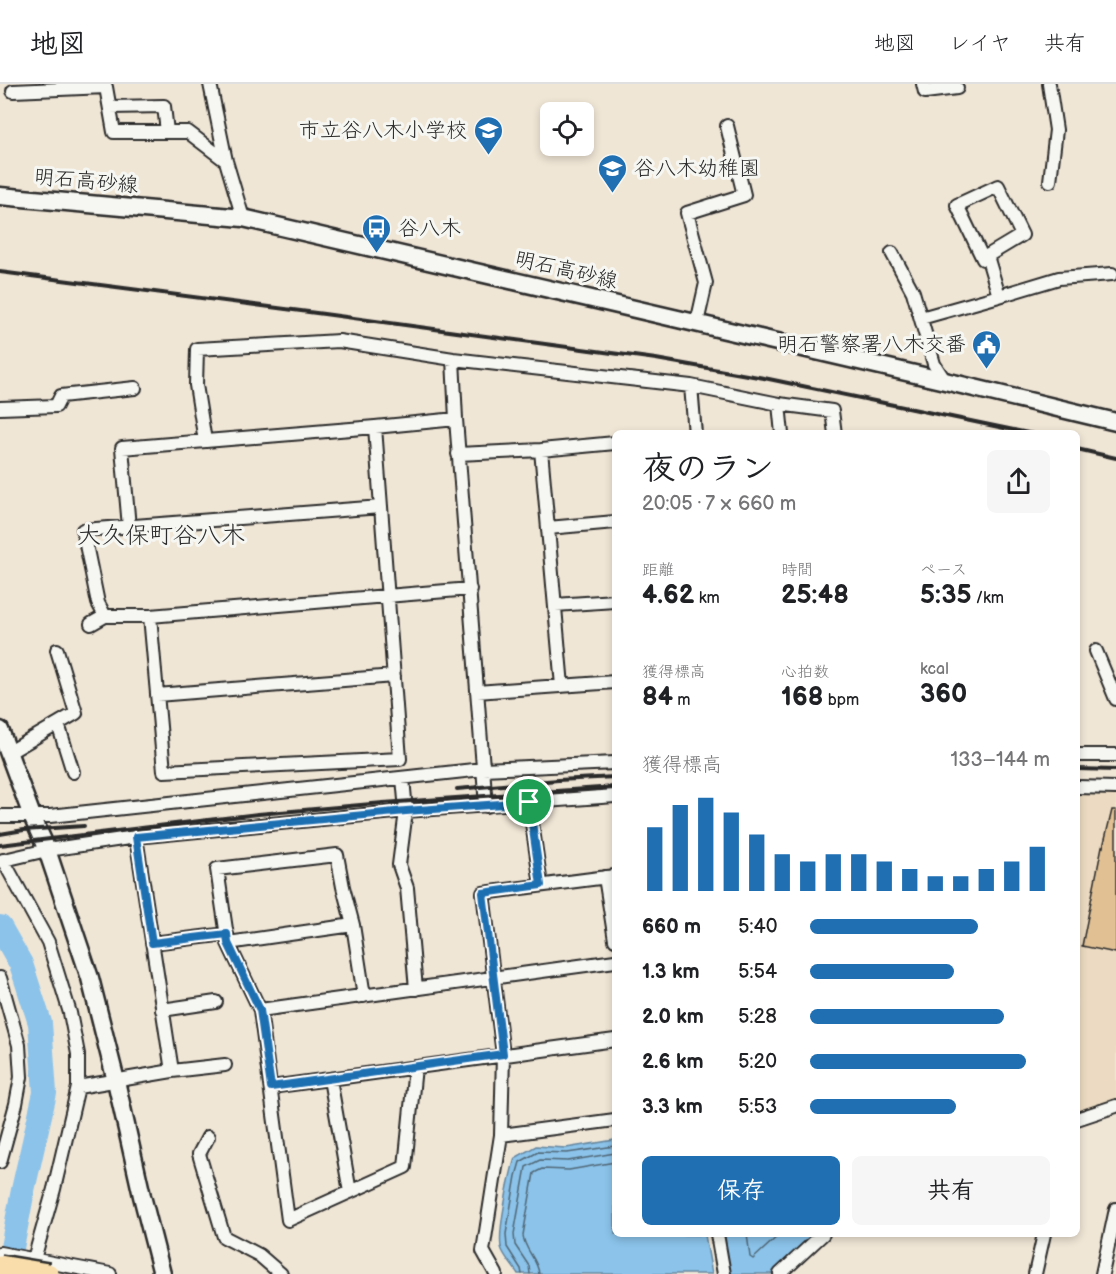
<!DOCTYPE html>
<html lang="ja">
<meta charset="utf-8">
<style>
:root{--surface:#fff;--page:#f6f6f6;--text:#202124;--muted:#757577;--line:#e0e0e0;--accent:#1f6fb2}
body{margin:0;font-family:"Balsamiq Sans","Klee One",sans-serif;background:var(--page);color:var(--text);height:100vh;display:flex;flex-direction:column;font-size:22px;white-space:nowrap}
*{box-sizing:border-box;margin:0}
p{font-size:20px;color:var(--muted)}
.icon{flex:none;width:33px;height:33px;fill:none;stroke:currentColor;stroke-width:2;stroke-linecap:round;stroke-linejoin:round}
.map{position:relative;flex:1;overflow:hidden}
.sheet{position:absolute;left:612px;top:346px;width:468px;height:807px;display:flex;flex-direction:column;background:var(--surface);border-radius:9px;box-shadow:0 3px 9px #0003}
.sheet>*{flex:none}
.fabs{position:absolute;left:540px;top:18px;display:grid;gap:12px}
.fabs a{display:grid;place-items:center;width:54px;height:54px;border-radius:9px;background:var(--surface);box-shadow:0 3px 9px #0003;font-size:30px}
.pin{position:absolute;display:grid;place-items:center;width:51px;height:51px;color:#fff;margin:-26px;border:3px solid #fff;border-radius:50%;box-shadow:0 2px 6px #0007}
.round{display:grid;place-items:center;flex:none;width:63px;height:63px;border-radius:9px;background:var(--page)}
.headline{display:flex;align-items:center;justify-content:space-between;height:102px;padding:0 30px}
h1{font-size:33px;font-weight:700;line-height:45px}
.stats{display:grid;grid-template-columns:repeat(3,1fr);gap:9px;height:102px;padding:6px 30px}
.stats div{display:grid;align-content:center}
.stats b{font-size:26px;font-weight:700}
.stats small{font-size:16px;font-weight:400}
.stats p{font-size:16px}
.chart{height:168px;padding:12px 30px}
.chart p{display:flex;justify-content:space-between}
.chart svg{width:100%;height:108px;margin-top:6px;stroke:var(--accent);stroke-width:6}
.primary-button{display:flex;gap:12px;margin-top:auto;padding:12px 30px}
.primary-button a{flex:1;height:69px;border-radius:9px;background:var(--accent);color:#fff;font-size:24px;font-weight:700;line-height:69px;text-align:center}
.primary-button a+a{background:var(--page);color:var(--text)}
ul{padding:0 30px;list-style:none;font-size:20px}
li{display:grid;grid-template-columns:96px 72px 1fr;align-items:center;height:45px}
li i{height:15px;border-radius:8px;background:var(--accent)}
header{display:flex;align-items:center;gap:36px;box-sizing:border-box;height:84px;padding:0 30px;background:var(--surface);border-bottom:2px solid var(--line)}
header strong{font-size:28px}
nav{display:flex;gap:33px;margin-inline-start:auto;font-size:21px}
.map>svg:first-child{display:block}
.built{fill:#ecdbc2}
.water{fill:#8bc3ea;stroke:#65869e;stroke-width:1.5}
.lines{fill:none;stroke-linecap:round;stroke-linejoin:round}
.shore{stroke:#516877;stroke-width:1.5}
.river{stroke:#8bc3ea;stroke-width:24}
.building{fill:#e1c194;stroke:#2b2b2b;stroke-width:1.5}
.street-casing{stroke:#2b2b2b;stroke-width:16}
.secondary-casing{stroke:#2b2b2b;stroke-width:21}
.street{stroke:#f6f6f2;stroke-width:12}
.secondary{stroke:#f6f6f2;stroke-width:16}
.rail{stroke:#2b2b2b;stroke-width:4}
.highway-bridge-casing{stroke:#2b2b2b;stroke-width:26;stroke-linecap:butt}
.highway-bridge{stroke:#f9deab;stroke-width:21}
.route-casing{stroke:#fff;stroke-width:12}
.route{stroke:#1f6fb2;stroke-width:8}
.labels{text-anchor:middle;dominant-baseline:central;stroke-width:6;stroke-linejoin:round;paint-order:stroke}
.poi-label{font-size:21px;fill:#2b2b2b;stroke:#f6f6f2;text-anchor:end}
.street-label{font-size:21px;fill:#2b2b2b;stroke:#f6f6f2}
.quarter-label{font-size:24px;fill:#2b2b2b;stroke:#f6f6f2}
</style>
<header>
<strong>地図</strong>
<nav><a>地図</a><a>レイヤ</a><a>共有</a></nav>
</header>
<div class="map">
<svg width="1116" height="1190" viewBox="0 0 1116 1190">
<rect width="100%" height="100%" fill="#f0e6d6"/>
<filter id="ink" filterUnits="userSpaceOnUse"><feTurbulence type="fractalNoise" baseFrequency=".0167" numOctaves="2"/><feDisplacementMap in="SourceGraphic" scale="12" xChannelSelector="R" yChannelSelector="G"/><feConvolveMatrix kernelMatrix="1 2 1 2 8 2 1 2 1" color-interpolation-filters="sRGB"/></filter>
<g filter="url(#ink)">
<path class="built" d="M1077,710L1116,711V1017L1077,1029Z"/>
<path class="water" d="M615,1056V1150L705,1151L712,1190H518C513,1182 506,1175 502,1166C496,1153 510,1090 515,1074L536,1062L566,1064Z
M724,1151H814L771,1190H730Z"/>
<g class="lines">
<path class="shore" d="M747,1150L750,1173L753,1175L780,1150
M522,1190L521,1185L507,1163L506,1150L516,1092L520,1078L538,1068L567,1069L615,1062
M530,1190L529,1182L515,1161L514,1150L526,1083L540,1076L568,1077L615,1069
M539,1190C538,1175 524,1166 523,1151L534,1089L542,1085L569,1086L615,1078"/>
<path class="river" d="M0,843L21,880L40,939L45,1009L23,1106L7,1190"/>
</g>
<path class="building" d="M1112,726H1116V869L1082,862L1102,762L1103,763Z"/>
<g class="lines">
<defs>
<path id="street" d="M210,0L226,77L243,134
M923,0L925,8L957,4
M1049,0L1056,46L1050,97
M13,7L106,3L114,48H188L226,77
M110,23L164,22L167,48
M892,169L913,208L934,280L945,297
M987,172L1022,151L998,102L957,121L983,175L987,172L999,212
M921,234L999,212L1059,194L1112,190
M697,239L706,199L687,129L744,111L727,42
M453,275L456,335L486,722
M691,302L695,350
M779,320L782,350
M0,324L56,322L61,312L135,304
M205,357L196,301L197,265L339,257L453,275L691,302L779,320L832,327L835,350
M541,366L562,602
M458,370L541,366L615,359
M129,443L122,364L375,343L456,335
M548,444L615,438
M555,521L615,517
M105,532L98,519L83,446L381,423
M150,532L164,687L400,675L375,343
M91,540L105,532H150L470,505
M1096,567L1116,615
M477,608L615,598
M157,611L394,592
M58,640L73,688
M8,669L76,629L57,566
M1077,671H1116
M403,694L406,727L399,781L407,804L416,905
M1077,703L1116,704
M529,718L541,801
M0,732H50L483,685L615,679
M3,776L48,858L70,929L78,970V1003L54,1105L34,1175
M0,777L47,766L136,753L406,727L615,712
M605,793L615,856
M152,859L227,850
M228,859L353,841
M0,894L19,961L21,993L16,1020L0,1078
M364,912L353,841L343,803L337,771L217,785L228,859L260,926L288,1136L405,1083L415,983
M162,926L216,918
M260,926L615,877
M172,987L225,981
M330,995L350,1108
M78,1003L172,987L136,753
M271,1003L615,956
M1077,1035L1116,1022
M501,1051L615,1036
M208,1053L199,1070L224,1153L259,1171L281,1190
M717,1150L724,1190
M0,1169L110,1190
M496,1190L483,1167L501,1051L503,971L483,809L615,792
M780,1190L823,1150
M1035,1190L1044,1150
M1102,1190L1116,1125"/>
<path id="secondary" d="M0,112L243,134L945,297L1116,338
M0,646L32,732L47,766L90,894L116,997L142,1112L162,1190"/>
</defs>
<use href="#street" class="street-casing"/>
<use href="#secondary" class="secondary-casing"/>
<use href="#street" class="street"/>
<use href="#secondary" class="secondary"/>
<path class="rail" d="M0,188L324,230L656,275L764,294L1033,350
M1077,365L1116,374
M1077,685L1116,686
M457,705L558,696L615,693
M0,750L24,746L84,742
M0,761L258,730L383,719L615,703"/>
<defs>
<path id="highway-bridge" d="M0,1182L48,1190"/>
</defs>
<use href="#highway-bridge" class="highway-bridge-casing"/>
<use href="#highway-bridge" class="highway-bridge"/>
</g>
</g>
<g class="lines" filter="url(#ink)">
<defs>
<path id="route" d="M529,718L541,801L483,809L503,970L271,1003L260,926L228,859L227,850L152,859L136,753L406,727Z"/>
</defs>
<use href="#route" class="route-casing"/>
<use href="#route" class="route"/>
</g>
<defs>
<symbol id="school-pin" viewBox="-11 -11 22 30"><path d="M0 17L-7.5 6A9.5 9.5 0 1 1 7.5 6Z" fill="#1f6fb2" stroke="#f6f6f2"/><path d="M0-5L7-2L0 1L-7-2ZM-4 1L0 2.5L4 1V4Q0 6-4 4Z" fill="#fff"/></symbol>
<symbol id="bus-pin" viewBox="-11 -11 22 30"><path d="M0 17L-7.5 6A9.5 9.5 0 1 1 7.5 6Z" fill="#1f6fb2" stroke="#f6f6f2"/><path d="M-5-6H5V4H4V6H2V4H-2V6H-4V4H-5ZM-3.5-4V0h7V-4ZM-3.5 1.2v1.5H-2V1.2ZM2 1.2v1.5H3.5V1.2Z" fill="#fff"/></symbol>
<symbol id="civic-pin" viewBox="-11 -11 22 30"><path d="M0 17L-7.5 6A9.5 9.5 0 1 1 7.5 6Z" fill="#1f6fb2" stroke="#f6f6f2"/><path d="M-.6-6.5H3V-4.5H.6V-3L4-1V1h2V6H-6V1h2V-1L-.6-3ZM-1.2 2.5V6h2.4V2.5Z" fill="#fff"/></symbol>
</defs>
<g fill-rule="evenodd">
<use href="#school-pin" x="472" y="30" width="33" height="45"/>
<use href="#school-pin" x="596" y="68" width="33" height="45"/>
<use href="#bus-pin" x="360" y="128" width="33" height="45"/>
<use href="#civic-pin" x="970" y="244" width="33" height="45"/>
</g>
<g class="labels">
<g class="poi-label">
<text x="467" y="46">市立谷八木小学校</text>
<text x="634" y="84" text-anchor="start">谷八木幼稚園</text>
<text x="398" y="144" text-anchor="start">谷八木</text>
<text x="966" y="260">明石警察署八木交番</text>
</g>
<g class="street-label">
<text transform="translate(86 97) rotate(5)">明石高砂線</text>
<text transform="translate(566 186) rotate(13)">明石高砂線</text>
</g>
<g class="quarter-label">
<text x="161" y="451">大久保町谷八木</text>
</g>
</g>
</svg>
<div class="fabs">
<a><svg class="icon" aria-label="locate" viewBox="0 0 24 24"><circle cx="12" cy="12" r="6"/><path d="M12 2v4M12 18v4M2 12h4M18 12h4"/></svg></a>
</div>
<div class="pin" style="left:529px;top:718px;background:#1e9e55"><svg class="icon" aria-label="arrive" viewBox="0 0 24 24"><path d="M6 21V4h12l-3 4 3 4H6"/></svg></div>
<section class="sheet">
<div class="headline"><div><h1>夜のラン</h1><p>20:05 · 7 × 660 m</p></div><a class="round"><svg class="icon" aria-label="share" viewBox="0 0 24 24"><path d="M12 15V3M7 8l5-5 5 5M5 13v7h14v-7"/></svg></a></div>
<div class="stats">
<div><p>距離</p><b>4.62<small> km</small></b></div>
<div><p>時間</p><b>25:48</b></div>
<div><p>ペース</p><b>5:35<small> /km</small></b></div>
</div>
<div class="stats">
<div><p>獲得標高</p><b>84<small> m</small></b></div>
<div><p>心拍数</p><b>168<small> bpm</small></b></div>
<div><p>kcal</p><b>360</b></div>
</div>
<div class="chart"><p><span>獲得標高</span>133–144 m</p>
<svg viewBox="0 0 160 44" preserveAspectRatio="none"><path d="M5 44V18M15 44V9M25 44V6M35 44V12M45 44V21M55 44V29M65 44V32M75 44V29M85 44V29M95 44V32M105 44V35M115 44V38M125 44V38M135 44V35M145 44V32M155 44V26"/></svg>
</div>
<ul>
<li><b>660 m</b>5:40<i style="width:70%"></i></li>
<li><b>1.3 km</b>5:54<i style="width:60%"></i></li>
<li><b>2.0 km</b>5:28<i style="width:81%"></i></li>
<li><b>2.6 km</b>5:20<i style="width:90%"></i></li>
<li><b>3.3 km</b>5:53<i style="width:61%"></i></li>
</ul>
<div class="primary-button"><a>保存</a><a>共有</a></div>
</section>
</div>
